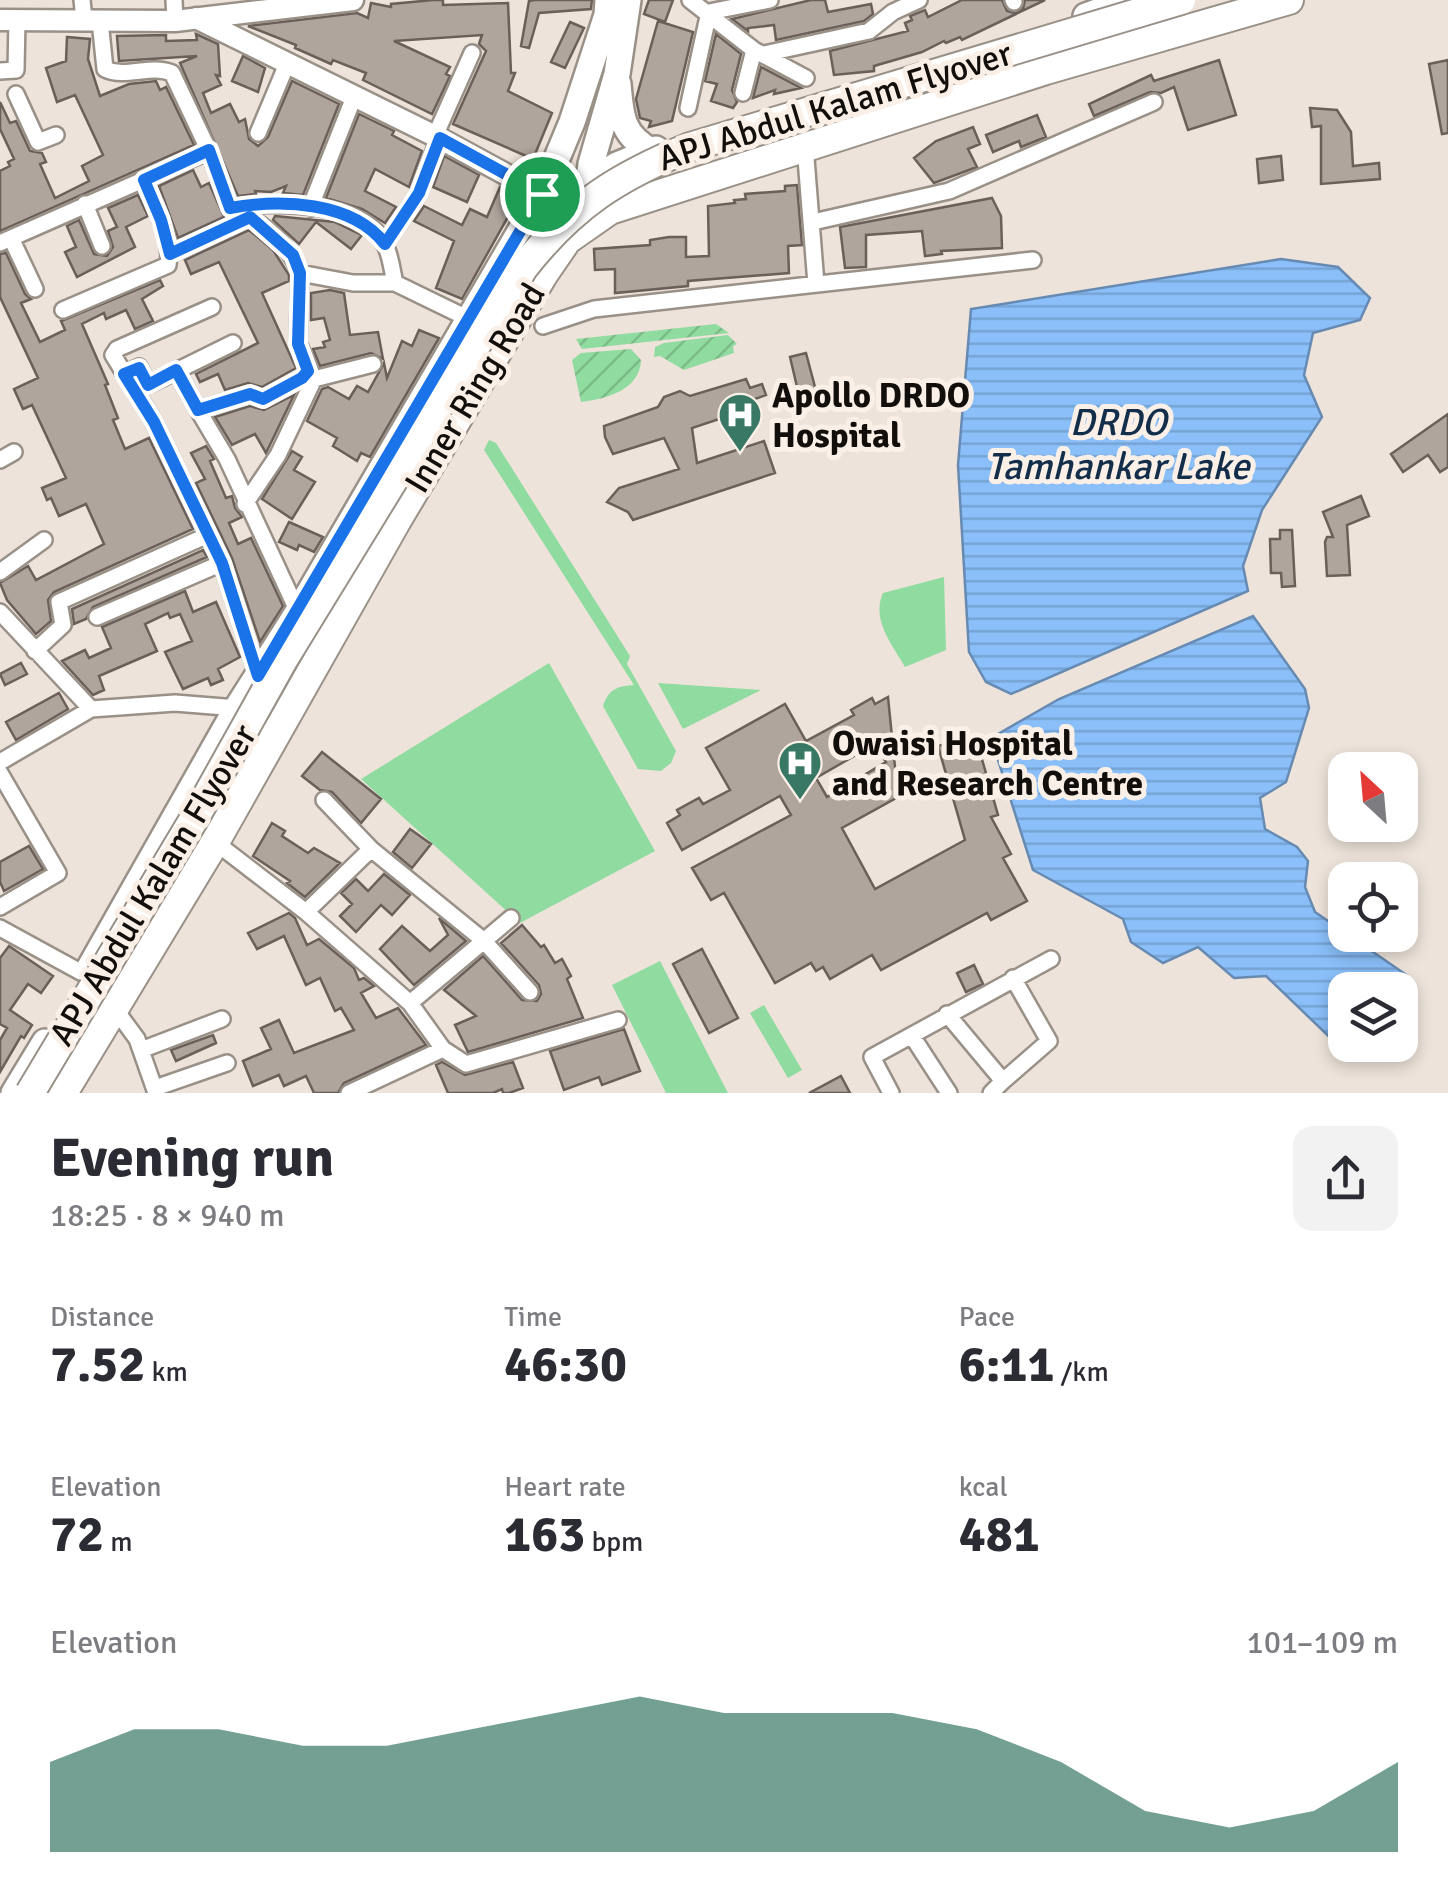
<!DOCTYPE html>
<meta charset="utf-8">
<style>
:root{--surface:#fff;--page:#f2f2f3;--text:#2b2b33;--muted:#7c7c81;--accent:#387865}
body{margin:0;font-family:Signika,sans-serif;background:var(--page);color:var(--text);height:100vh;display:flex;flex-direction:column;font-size:38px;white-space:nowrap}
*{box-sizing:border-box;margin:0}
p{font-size:32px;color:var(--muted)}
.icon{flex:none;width:55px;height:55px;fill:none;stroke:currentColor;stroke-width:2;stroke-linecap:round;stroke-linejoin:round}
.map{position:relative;height:1093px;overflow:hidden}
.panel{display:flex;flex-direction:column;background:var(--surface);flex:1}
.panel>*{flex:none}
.needle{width:65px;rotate:334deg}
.controls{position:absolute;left:1328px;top:752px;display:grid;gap:20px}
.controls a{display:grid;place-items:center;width:90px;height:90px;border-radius:20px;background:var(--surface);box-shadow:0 5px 15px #0003;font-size:50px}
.pin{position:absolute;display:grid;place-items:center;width:85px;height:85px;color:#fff;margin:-42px;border:5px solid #fff;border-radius:50%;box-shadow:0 2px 10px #0007}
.round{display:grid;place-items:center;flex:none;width:105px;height:105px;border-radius:20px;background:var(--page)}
.head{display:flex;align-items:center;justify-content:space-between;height:170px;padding:0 50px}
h1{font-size:55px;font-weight:700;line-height:75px}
.metrics{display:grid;grid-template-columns:repeat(3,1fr);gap:15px;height:170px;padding:10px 50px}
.metrics div{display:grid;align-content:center}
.metrics b{font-size:50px;font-weight:700}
.metrics small{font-size:28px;font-weight:400}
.metrics p{font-size:28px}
.chart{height:280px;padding:20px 50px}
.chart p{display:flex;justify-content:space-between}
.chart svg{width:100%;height:180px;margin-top:10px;fill:var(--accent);opacity:.7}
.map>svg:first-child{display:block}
.grass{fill:#90db9f}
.garden{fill:url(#garden-furrows)}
.water{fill:url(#water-rules);stroke:#668ab2;stroke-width:2.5}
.building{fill:#b0a59d;stroke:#6a6059;stroke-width:2.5;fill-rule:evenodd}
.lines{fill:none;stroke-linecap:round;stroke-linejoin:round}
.minor-casing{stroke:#999087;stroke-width:20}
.tertiary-casing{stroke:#999087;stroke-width:25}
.primary-casing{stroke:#999087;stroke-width:30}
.trunk-casing{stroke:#999087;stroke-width:32}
.minor{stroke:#fff;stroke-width:15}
.tertiary{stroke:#fff;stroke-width:20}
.primary{stroke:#fff;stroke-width:25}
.trunk{stroke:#fff;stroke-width:28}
.trunk-bridge-casing{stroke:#999087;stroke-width:32;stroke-linecap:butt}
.trunk-bridge{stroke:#fff;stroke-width:28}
.route-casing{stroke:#fff;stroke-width:20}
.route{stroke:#1a73e8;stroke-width:12}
.labels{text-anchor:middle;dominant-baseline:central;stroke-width:10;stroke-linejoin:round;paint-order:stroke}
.street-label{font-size:35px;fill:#110e0b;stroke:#faf0e7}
.poi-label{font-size:35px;font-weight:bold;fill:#110e0b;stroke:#faf0e7;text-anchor:start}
.water-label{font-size:38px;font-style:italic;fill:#132e4b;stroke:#faf0e7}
</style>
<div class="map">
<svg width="1448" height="1093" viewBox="0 0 1448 1093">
<defs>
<pattern id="garden-furrows" width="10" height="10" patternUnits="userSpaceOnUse" patternTransform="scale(2.5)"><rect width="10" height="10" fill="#90db9f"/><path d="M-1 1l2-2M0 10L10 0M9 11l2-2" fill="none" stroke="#7bbb88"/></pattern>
<pattern id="water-rules" width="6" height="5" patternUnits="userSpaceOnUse" patternTransform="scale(2.5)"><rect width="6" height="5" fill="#8abff9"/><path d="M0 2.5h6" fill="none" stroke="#76a3d4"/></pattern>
</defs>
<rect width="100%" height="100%" fill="#ede3da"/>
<path class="grass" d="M489,440L496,443L630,656L627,664L676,751L671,763L661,771L638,769L603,706C609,688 619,686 634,685L484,450Z
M944,577L946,650L905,667C892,644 871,620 883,593Z
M549,663L655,851L520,923L361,779Z
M658,683L761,690L683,729Z
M660,961L728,1093H666L612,985Z
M764,1005L802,1070L788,1078L750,1013Z"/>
<path class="garden" d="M716,324L729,333L582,349L576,339Z
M728,335L737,344L733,346L734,353L684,370L660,356L654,357L655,347L664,343Z
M631,349L641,360C640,390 606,399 581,402L572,360L581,353Z"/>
<path class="water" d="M1281,259L1338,267L1370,298L1360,320L1313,333L1304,375L1322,417L1262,510L1243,566L1248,591L1011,694L986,682L969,652L958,465L971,309Z
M1253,616L1305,689L1309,708L1286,782L1260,798L1265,829L1297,847L1308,861L1305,887L1315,912L1408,976L1415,992L1400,1005V990H1345V1045H1358L1342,1049L1266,976L1234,978L1198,947L1163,963L1131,942L1123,919L1033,870L991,738L1059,699Z"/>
<path class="building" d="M433,0H443V5L508,3L511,73H515L508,91L552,113L533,159L453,124L486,51L479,44L482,35L394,41L450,67L446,74L450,76L432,114L363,80L366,73L333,60L331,64L295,48L296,45L248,26L357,13L368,18L371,3L391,7V4Z
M535,0H592L591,9L539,13L529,48L521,46L529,1Z
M649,0H673L665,22L644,14Z
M811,0H825L828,12L871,4L873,14L864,21L776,40L774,25L748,28V31L732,19Z
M962,0H1002L1007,11L1014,13L1023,9L1025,0H1045L962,40L960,37L946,43L944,41L922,52L874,66V71L834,75L830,51L908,31L905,23L912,20L910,16L925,10L928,17Z
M658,21L693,32L672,121L649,127L651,121L640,118L636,99Z
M570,22L584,28L565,68L551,62Z
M196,34L218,44L220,76L216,75L221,85L203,93L211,113L230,104L239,122L245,119L249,139L258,146L268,137L292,81L339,104L303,195L283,193L286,186L271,192L255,191L256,194L238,196L180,63L197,56L119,61L117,36L166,35V41L197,40Z
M716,34L741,54L732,90L737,102L733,108L711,101L717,84L705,81Z
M67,37L90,39L88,59L100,96L129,84L156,81L160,90L166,87L194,145L0,231V171L10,166L8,162L14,159L0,129V102L10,123L16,121L30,151L42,153L46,162L40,164L55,198L89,181L82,166L103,155L75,95L57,102L46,68L66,61Z
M243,56L265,68L258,92L232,81Z
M1219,60L1236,115L1188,130L1174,87L1161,93L1150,92L1094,116L1089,104L1151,75L1154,81Z
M1448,60V133L1442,134L1429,64Z
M761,67L801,88L774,94L775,90L753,98Z
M1310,108L1337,110L1351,132L1353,166L1379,163L1380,179L1321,184V126L1312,127Z
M359,114L394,131L392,135L422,151L409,187L375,169L365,191L396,207L385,223L362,209L326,198Z
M1037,115L1046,137L1021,147L1019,141L993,152L986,135Z
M973,127L980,144L968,149L977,167L934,183L914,158L936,141Z
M444,156L479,175L467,202L433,187Z
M1281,156L1283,180L1259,183L1257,159Z
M193,170L201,187L209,183L224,217L178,238L159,186Z
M797,185L802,245L788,246L789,273L688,281V286L615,293V269L595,270L594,249L650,245V240L669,237H686V257L709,256L708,206L735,203L734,200L746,199L745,194L785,191V186Z
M500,187L519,197L462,299L436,288L454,241L414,221L424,206L462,225L470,209L487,217Z
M138,195L148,216L126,227L135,247L77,277L65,252L76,247L67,226L79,220L94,254L107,256L113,247L108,231L117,227L108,208Z
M992,198L1001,216L1002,248L941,251L942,254L925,256L922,231L866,235V267L845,268L840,227Z
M275,216L335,222L362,235L351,249L316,222L299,244L273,220Z
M249,230L273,250L289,275V281L262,293L296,368L262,387L248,383L225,390L218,374L200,382L196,374L258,343L219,262L191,274L185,260Z
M6,253L25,294L31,299L21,303L40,342L65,330L61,321L160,280L163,286L142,299L153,321L135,329L126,310L106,319L104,313L82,324L108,384L105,385L118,418L113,420L125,449L149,438L193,529L54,592L48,600L51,621L36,634L7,600L0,583L28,566L36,580L104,544L86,504L59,516L51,498L47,500L42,488L66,478L32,405L23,409L14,389L38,378L0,297V254Z
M330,290L344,293L350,335L378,332L383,359L371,353L320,366L313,349L325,347L323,342L330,340L324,318L311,320V293Z
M419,330L439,338L370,457L361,453L357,461L333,446L337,438L307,421L322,389L328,387L349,399L357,386L368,392L384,363L387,378L402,341L412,346Z
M806,353L815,387L798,391L790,357Z
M746,379L750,388L762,384L766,395L752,400L755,407L692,428L697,463L764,441L775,473L633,520L628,512L607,502L619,488L679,469L664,438L613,454L605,437L604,426L658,407L664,397L680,391L690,396Z
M294,395L266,453L255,434L232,445L215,417L250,406L264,410Z
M1448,414V467L1440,472L1428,455L1403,472L1391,454Z
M206,446L214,459L210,461L226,498L232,496L235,508L242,517L229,523L238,544L251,538L283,606L260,642L232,558L196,483L205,479L191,453Z
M292,451L302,457L294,470L315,482L292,519L262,499Z
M1361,496L1369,516L1347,525L1350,575L1327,576L1325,542L1327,537H1333L1323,512Z
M289,522L323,537L314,552L299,545L297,550L279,542Z
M1280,530H1292L1295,586L1282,587L1281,573H1271L1270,539H1280Z
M203,550L207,557L93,607L86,619L74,624L72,609Z
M185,591L193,612L216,602L240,657L218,669L223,680L211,685L208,678L183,689L165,652L192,641L180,614L170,618L168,613L145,624L157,651L99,676L104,690L93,695L62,661L85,650L89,658L111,648L102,627Z
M21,663L27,674L5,685L0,674Z
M59,693L68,709L16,740L6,722Z
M888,697L898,797L842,828L875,889L965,840L938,746L975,735L998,815L991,817L1011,854L1003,858L1027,901L991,920L987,913L881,970L872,955L830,979L823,967L816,971L811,963L775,983L724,893L711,900L692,868L791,815L780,796L682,850L667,823L680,815L677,810L699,798L703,804L730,790L706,748L785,704L806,741L854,715L851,710L872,698L875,704ZM875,744L886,762L827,797L816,778Z
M322,752L381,799L361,823L332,792L320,790L302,776Z
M272,823L285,831L282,836L308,853L314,848L340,863L305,897L287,883L290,881L253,856Z
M410,829L431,844L412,868L393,852Z
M29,846L43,869L4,891L0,882V862Z
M384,874L410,895L392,915L381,905L356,932L340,916L352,904L341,893L356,879L368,891Z
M289,913L295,918L307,945L319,939L354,968L359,980L364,978L374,986L361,993L376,1018L398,1008L426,1045L344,1083L338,1093H314L306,1076L284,1086L279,1075L253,1086L243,1061L271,1049L261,1028L279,1020L294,1053L354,1030L341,1008L335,1011L320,978L306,985L284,936L257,949L248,933Z
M439,918L466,941L414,985L380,949L402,926L430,951L448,935Z
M522,925L541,947L544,945L555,963L562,959L571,976L567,979L583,1018L468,1052L455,1025L476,1016L444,990L483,956L522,1000L537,1001L541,994L539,985L501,943Z
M9,946L53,976L41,993L28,984L10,1010L32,1025L24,1038L21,1036L0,1072V1040L7,1028L0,1024V958Z
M702,949L738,1018L709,1033L673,964Z
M974,965L983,984L966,992L957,973Z
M624,1029L640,1071L602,1085L599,1077L564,1090L550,1051Z
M213,1035L216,1043L176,1061L171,1050Z
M442,1062L465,1075L513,1062L523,1088L509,1093H503L502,1089L493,1093H448L436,1065Z
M841,1076L850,1093H809Z"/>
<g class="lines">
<defs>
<path id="minor" d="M82,0L84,19
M174,0L175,21
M690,0L754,50L806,78
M1013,0L1014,2
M764,54L869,31L893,12L919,0
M0,71L16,70L17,20
M743,93L754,50
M16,94L38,142L56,135
M688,108L709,12L770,0
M258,133L287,64
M435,136L472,53
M805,146L816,284
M209,151L231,208C260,221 289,243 300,273L353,283H395L467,318
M85,204L102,246
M231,208C271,201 365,200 385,245C391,256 392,271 395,283
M310,208L354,97
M813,222L949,191L1154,102
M11,238L35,289
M0,243L209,151L172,73C151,64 125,79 105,69L100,21
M385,244L419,193L439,138
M170,254L251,217
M300,273L298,343L312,376
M212,307L117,349L113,355L154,422L222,563L258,676
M63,310L168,265C173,237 154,205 144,180
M543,326L594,309L1033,260
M176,370L198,410L250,394L263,399L302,378L308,371
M124,374L139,367L148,385L233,343
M198,410L227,459L298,612
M0,460L14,452
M245,504L278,455L314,379L373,364
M0,572L44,540
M0,612L91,709L175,703L237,708L274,734
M97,617L222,563
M35,651L63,625L59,602L208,535
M0,762L91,709
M0,773L58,873L0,907
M215,842L306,912L410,1003L443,1049L466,1064L618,1020
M371,849L483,940L530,992
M306,912L371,849L324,800
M0,928L86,975
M410,1003L511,918
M115,1009L137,1039L156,1093
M947,1014L1003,1081L991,1093
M912,1036L949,1093
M141,1050L222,1019
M1003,1081L1049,1041L1013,978
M155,1088L227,1063
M349,1093L443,1049
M891,1093L872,1057L1051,959"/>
<path id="tertiary" d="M196,18L439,138L542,194
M0,20L175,21L353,0"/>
<path id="primary" d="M1086,16L1130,0
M618,84C621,116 621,134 651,151
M548,180L580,189L617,165L656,149
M587,194L591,164L617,74L628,0
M89,969L237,708L298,612L542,194L572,122L607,15L608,0
M14,1093L45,1042"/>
<path id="trunk" d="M63,1093L215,842L397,520L543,275L567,240L610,210L1046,70L1289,0"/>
</defs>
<use href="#minor" class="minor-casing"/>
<use href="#tertiary" class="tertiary-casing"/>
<use href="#primary" class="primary-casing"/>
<use href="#trunk" class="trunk-casing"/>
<use href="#minor" class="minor"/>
<use href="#tertiary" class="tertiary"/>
<use href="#primary" class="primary"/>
<use href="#trunk" class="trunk"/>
<defs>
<path id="trunk-bridge" d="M30,1093L197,814L283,660L524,267C573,205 617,177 690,147L1181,0"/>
</defs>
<use href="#trunk-bridge" class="trunk-bridge-casing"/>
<use href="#trunk-bridge" class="trunk-bridge"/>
</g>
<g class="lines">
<defs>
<path id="route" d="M440,138L542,194L258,676L222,563L154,422L124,374L139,368L148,385L176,370L198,410L250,394L263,399L302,378L308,371L298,344L300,273L293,255L250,217L170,254L161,220L144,180L209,150L230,208C281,199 352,201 385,244L419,193Z"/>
</defs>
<use href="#route" class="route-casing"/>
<use href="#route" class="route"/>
</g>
<defs>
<symbol id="hospital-pin" viewBox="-11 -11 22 30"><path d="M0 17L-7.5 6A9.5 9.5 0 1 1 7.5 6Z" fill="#387865" stroke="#faf0e7"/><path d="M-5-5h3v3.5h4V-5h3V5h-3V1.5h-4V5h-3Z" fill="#fff"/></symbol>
</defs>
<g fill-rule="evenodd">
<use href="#hospital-pin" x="715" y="390" width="50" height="68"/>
<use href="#hospital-pin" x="775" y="738" width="50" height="68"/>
</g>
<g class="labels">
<g class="street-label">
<text transform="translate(835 106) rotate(-17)">APJ Abdul Kalam Flyover</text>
<text transform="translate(475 388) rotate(-59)">Inner Ring Road</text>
<text transform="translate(153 885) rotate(-59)">APJ Abdul Kalam Flyover</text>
</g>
<g class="poi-label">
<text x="772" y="395">Apollo DRDO<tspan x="772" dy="40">Hospital</tspan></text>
<text x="832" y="743">Owaisi Hospital<tspan x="832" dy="40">and Research Centre</tspan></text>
</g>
<g class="water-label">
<text x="1118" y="422">DRDO<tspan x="1118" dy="44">Tamhankar Lake</tspan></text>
</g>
</g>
</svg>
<div class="controls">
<a><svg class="needle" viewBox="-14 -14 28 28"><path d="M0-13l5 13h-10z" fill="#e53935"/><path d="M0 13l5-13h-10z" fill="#7c7c81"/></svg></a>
<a><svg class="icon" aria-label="locate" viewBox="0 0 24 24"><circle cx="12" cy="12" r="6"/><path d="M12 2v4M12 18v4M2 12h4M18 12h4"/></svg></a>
<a><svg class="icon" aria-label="layers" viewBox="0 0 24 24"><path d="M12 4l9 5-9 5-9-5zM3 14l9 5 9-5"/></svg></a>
</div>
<div class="pin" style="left:542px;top:194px;background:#1e9e55"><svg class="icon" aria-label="arrive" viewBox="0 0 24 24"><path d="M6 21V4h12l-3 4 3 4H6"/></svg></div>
</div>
<section class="panel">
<div class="head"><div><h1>Evening run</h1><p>18:25 · 8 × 940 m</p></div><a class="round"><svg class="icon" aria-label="share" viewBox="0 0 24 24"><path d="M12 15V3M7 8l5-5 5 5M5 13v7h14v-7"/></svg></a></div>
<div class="metrics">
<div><p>Distance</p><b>7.52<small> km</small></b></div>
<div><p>Time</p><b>46:30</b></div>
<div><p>Pace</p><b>6:11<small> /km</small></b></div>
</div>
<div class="metrics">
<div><p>Elevation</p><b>72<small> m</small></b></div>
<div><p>Heart rate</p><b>163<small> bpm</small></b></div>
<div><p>kcal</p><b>481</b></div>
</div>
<div class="chart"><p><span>Elevation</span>101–109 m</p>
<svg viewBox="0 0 160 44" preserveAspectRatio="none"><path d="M0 44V22L10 14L20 14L30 18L40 18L50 14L60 10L70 6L80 10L90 10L100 10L110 14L120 22L130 34L140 38L150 34L160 22V44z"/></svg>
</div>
</section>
